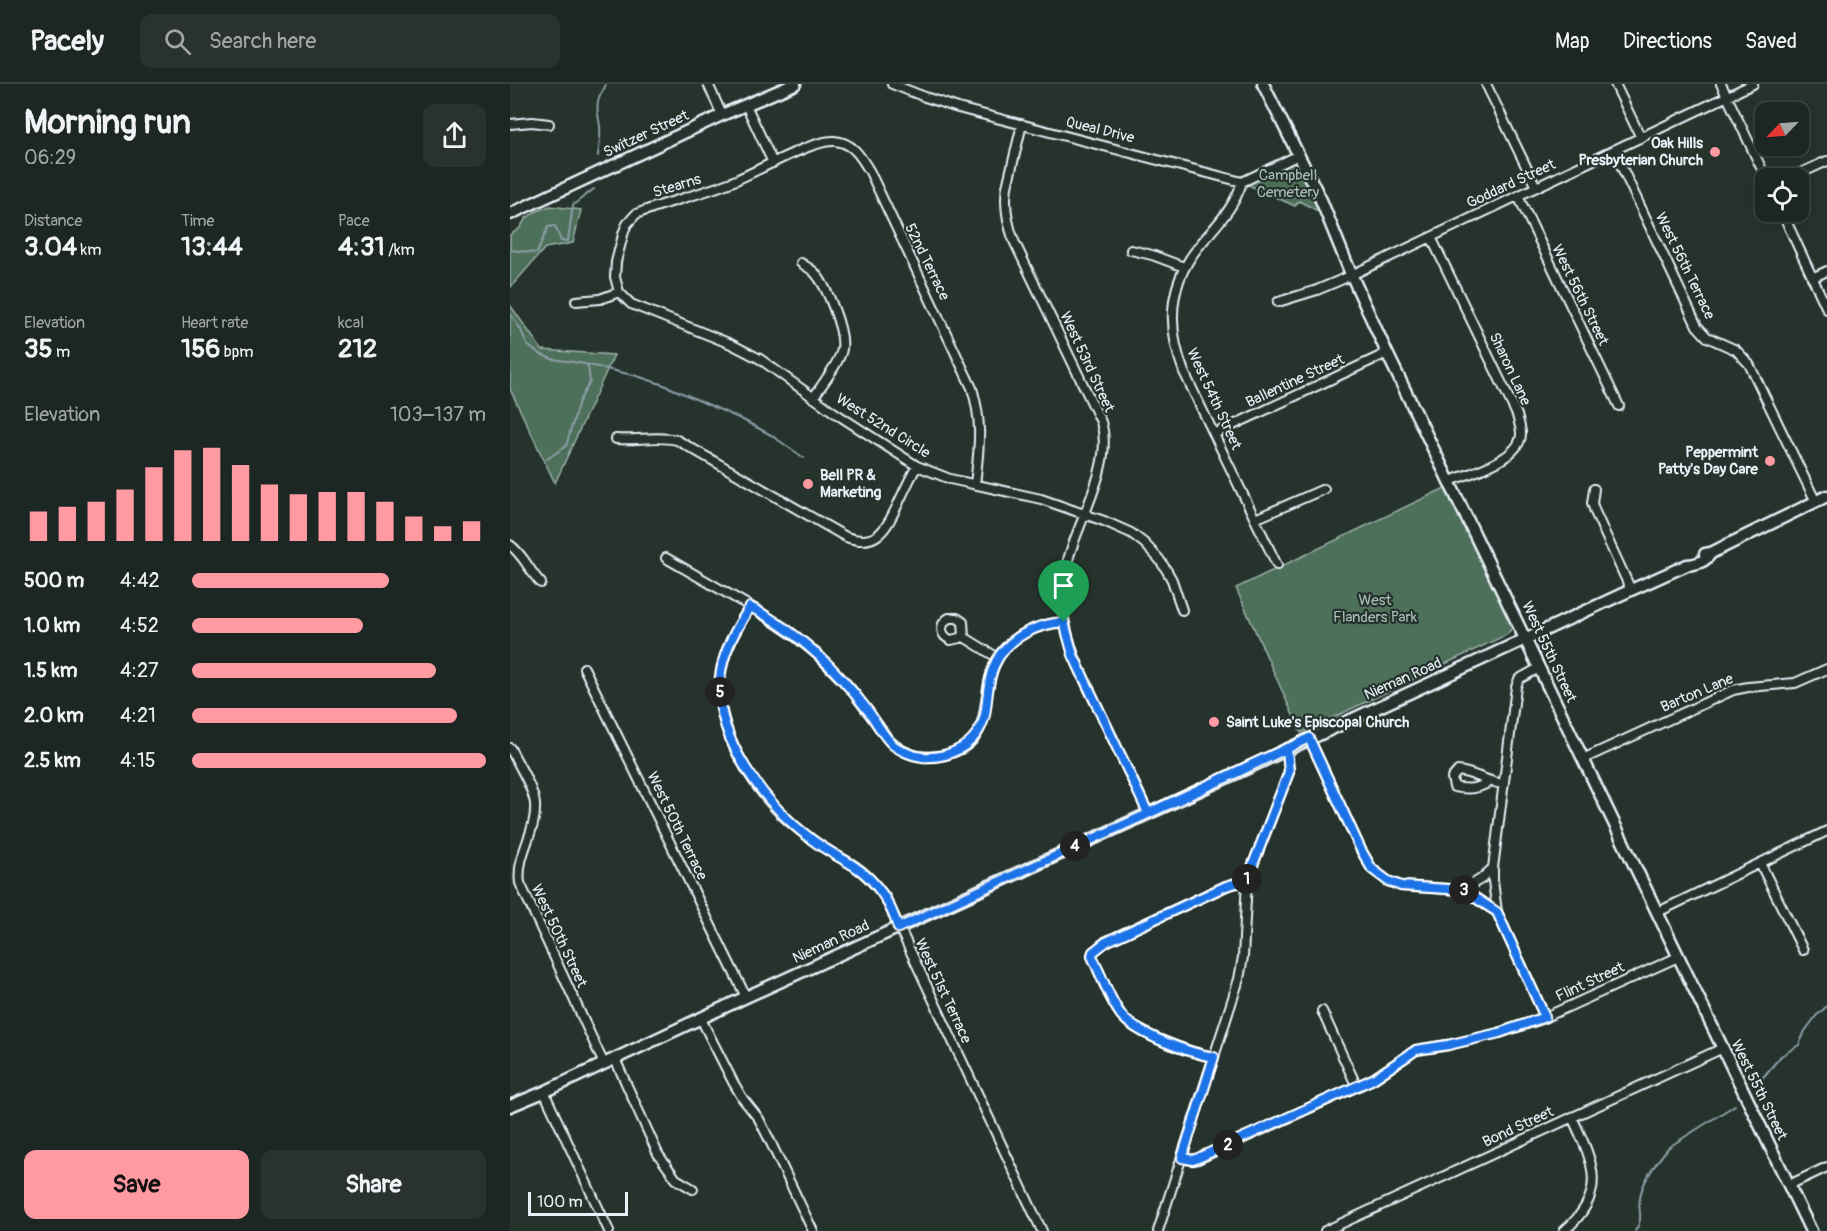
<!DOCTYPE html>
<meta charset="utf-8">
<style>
:root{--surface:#1c2622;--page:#29322f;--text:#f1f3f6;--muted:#a0a5a5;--line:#3a4340;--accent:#ff9aa2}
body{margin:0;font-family:Pangolin,sans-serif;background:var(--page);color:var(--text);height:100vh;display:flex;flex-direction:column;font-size:22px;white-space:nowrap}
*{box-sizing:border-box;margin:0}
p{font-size:20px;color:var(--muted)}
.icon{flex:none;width:33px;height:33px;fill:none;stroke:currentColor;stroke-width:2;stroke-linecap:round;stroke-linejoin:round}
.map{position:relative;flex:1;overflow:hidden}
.panel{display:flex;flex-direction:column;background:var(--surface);width:510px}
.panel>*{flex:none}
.needle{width:39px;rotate:245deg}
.controls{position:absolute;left:1245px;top:18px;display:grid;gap:12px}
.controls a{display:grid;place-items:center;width:54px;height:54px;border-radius:12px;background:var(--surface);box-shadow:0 3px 15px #0003,0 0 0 2px var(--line);font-size:30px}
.scale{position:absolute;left:18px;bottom:15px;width:100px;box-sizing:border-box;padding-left:6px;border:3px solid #e8f1f8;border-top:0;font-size:16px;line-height:21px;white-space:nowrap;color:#e8f1f8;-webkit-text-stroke:4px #26332d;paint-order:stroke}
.pin{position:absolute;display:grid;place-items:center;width:51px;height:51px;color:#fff;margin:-62px -26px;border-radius:50% 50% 50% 0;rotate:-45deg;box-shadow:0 0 6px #0007}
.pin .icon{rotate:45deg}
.km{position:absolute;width:30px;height:30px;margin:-15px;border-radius:50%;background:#222;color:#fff;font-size:16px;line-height:30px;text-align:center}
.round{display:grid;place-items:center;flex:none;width:63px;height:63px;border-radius:12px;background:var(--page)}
.head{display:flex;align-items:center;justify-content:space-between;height:102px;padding:0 24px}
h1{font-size:33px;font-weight:800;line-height:45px}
.metrics{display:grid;grid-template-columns:repeat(3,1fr);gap:9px;height:102px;padding:6px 24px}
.metrics div{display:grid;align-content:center}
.metrics b{font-size:26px;font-weight:800}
.metrics small{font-size:16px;font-weight:400}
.metrics p{font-size:16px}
.chart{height:168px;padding:12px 24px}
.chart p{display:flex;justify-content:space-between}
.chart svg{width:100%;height:108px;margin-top:6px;stroke:var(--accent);stroke-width:6}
.action{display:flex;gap:12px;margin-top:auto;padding:12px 24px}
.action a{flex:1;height:69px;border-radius:12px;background:var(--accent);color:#111;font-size:24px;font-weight:800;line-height:69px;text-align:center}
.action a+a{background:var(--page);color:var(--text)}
ul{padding:0 24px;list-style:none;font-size:20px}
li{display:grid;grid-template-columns:96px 72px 1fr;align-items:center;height:45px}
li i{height:15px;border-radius:8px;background:var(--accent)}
header{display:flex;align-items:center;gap:36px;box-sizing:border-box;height:84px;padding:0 30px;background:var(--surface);border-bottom:2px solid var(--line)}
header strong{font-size:28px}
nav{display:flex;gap:33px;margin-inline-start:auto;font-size:21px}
.search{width:420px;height:54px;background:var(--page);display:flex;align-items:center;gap:15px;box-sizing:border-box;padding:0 21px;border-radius:12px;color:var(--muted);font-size:22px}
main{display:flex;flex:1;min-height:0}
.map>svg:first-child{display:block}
.green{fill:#4e6f5a;stroke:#9bb0a9;stroke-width:1.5}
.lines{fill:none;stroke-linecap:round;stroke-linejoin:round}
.stream{stroke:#8c9ea8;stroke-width:2}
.street-casing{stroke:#e8f1f8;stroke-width:12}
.secondary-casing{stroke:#e8f1f8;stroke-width:15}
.street{stroke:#26332d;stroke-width:8}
.secondary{stroke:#26332d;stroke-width:10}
.route-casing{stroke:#fff;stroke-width:12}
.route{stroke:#1a73e8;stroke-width:8}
.poi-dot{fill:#ff9aa2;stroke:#26332d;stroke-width:2}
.labels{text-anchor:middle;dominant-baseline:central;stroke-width:4.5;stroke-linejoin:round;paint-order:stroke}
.street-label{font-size:15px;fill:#e8f1f8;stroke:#26332d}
.poi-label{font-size:15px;font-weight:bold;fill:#e8f1f8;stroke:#26332d;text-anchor:end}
.park-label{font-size:15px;fill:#aabdb9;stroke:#26332d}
</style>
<header>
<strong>Pacely</strong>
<div class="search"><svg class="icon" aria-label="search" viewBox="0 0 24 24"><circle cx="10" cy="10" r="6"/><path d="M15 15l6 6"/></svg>Search here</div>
<nav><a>Map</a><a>Directions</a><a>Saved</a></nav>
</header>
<main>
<section class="panel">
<div class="head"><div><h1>Morning run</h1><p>06:29</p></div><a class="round"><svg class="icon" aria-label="share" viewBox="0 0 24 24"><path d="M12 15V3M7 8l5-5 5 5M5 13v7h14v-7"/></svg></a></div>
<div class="metrics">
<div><p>Distance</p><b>3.04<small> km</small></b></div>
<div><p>Time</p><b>13:44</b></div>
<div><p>Pace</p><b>4:31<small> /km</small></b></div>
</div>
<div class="metrics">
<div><p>Elevation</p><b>35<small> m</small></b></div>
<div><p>Heart rate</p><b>156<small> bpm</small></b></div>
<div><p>kcal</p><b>212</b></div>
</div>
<div class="chart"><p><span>Elevation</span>103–137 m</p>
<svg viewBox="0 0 160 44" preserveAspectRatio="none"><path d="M5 44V32M15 44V30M25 44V28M35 44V23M45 44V14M55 44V7M65 44V6M75 44V13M85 44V21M95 44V25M105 44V24M115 44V24M125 44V28M135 44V34M145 44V38M155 44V36"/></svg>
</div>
<ul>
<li><b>500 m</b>4:42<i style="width:67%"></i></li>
<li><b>1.0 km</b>4:52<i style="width:58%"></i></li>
<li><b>1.5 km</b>4:27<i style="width:83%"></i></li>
<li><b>2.0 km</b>4:21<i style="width:90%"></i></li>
<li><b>2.5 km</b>4:15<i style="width:100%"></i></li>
</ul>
<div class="action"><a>Save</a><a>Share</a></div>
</section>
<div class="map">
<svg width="1317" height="1147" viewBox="0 0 1317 1147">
<rect width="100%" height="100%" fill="#26332d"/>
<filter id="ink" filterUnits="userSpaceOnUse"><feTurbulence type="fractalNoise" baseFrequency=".0167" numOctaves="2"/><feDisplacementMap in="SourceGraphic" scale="12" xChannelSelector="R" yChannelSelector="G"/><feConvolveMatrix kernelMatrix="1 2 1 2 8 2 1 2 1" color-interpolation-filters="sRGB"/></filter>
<g filter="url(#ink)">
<path class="green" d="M784,79L789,81L812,129L789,117L785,122L736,100Z
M40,122L71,126L63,159L35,164L0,204V151L10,144L16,134L27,127Z
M0,221L32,266L104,271L45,399L0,305Z
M937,403L1003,542L998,550L791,649L726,504Z"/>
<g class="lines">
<path class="stream" d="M88,72C89,62 91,53 90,42C89,34 86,26 88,18C89,11 94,7 96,0
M0,166L27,169L38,143L45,142L51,157H58L63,121L84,105
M0,229L11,246L17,261L30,270L42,275L70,279L127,292L154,301L231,335L261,351L294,374
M37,375L56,362L69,317L80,298L78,282
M1249,998L1271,972L1289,961L1295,947L1306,932L1317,922
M1125,1147C1135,1133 1127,1128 1130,1114C1132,1097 1148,1076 1159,1063L1225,1021"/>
<defs>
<path id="street" d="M198,0L212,31
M382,0L415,13L448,24L732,98L789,71
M976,0L1026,103
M1105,0L1131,54
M1211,0L1256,94
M236,21L263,79
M0,40L22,38L39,40
M512,40L497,103C494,122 497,138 504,157L591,338C606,386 558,449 553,500C548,551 574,594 595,638C609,668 624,698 638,729
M1104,67L1187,242L1197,253L1226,266L1239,280L1306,418
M1280,94L1317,77
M732,98C724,125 706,141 689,162C658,200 657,244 674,288L767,481
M1008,112L1109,322
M1272,128L1317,225
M921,153L1007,331C1008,336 1011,344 1011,349C1012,375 960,389 940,397
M621,166L642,171L674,183
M291,179C294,181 299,184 303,187C316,199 335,247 332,265C330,278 311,302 303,314
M1302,194L1317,187
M66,217L90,215L109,208
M768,218L807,206L833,195L1243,0
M704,350L877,269
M106,355C126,357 147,351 167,356L336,453C367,464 376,445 388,420C394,407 400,394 407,382
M465,401C469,363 473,341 462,304L360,88C351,73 343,58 324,57C302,56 248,87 226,96C193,110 159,117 126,130L117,140L114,147L106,178L105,193L109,208L121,220L221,260L250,275L325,329L407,382L440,395L531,415L594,437L621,449L634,459L649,475L657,487L662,496L672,526
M1084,405L1082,419L1085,428L1121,506
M745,435L814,405
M0,461C14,471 19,487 31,499
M156,474L248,527L285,552L307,570L340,604L379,656C393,670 410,675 429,672C490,662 466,612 488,574C501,551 529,540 554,538
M240,523C226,545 213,567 210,594C204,644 245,709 282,740C294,750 306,759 319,767C328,773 338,777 346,783C358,791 366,802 375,813L532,1147
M439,534H447L453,538L454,553L441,556C430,552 429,540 439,534Z
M454,553L488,574
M74,584L236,913
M799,654L851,766L862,785L878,797L891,802L953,806L987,828L1035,933
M0,664C8,680 23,703 25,720C27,748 6,770 10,799L94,980
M1073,675L1223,606L1238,603L1285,599L1317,585
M980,698C967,705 958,706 944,703L942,694L948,687C965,689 977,698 993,700
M1250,779L1293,866
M953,806L971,795L983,784
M987,828L983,797V784L1006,603L1009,595L1029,584
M1148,828L1317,747
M812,927L846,1001
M191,935L223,998L233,1015L249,1035L260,1057L303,1147
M704,973C681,969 629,951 614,934C600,919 591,891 582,872L583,868L595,858L716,802L737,796
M105,975L148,1070L166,1095L183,1105
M34,1008L99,1147
M672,1074L683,1076L688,1075L863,995L906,966L938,961L989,949L1029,936L1168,873
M1279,1101L1317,1083
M648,1147L729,895L733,873L737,796L779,688L777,665
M815,1147L1213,964
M1054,1147C1099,1109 1083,1078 1062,1033"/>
<path id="secondary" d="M753,0L811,116L841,190L877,269L1301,1147
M0,130L212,31L285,0
M1195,470L1201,469L1317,412
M0,1022L34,1008L236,913L688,707L1121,506L1177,481C1187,480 1195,478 1201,469"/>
</defs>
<use href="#street" class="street-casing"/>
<use href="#secondary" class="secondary-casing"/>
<use href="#street" class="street"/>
<use href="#secondary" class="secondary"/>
</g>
</g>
<g class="lines" filter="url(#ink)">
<defs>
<path id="route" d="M554,538L563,571L638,729L777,664L779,688L737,796L716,802L596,858L583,868L582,872C591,891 599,914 611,931C626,950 679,969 704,973L672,1074L683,1076L688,1074L863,995L906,966L938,961L989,949L1035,933L987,828L953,806L891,802L878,797L862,785L851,766L799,654C762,672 725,690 688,707L388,844C381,819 366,796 344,782C330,773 315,766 301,755C256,721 203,654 210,594C213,567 226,545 240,523C264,535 287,552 307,570C326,587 343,607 359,628C367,639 373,652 383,661C391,667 403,672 412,673C441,675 468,660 475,631C478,615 477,598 484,582C496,554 526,540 554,538"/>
</defs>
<use href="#route" class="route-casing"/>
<use href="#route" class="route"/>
</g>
<g class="poi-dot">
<circle cx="1205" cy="68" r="6"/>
<circle cx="1260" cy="377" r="6"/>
<circle cx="298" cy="400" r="6"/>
<circle cx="704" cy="638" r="6"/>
</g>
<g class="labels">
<g class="street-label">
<text transform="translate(590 46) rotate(14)">Queal Drive</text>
<text transform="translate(136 50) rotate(-25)">Switzer Street</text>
<text transform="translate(1001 100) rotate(-25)">Goddard Street</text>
<text transform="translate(167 102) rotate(-17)">Stearns</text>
<text transform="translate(417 178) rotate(64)">52nd Terrace</text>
<text transform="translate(1175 182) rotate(64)">West 56th Terrace</text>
<text transform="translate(1070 211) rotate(64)">West 56th Street</text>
<text transform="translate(577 278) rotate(65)">West 53rd Street</text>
<text transform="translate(1000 285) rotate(65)">Sharon Lane</text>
<text transform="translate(785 297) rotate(-25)">Ballentine Street</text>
<text transform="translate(704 315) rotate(65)">West 54th Street</text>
<text transform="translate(373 342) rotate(32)">West 52nd Circle</text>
<text transform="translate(1039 568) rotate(65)">West 55th Street</text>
<text transform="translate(893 595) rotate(-24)">Nieman Road</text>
<text transform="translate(1187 609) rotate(-23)">Barton Lane</text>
<text transform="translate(167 742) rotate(64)">West 50th Terrace</text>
<text transform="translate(49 852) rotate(65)">West 50th Street</text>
<text transform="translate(321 858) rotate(-25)">Nieman Road</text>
<text transform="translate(1080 898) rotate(-25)">Flint Street</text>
<text transform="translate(433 907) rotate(65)">West 51st Terrace</text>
<text transform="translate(1249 1006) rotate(64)">West 55th Street</text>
<text transform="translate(1008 1043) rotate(-25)">Bond Street</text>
</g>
<g class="poi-label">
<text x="1193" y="59">Oak Hills<tspan x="1193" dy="17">Presbyterian Church</tspan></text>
<text x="1248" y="368">Peppermint<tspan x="1248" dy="17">Patty's Day Care</tspan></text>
<text x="310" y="391" text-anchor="start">Bell PR &amp;<tspan x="310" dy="17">Marketing</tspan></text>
<text x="716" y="638" text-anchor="start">Saint Luke's Episcopal Church</text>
</g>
<g class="park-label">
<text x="778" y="91">Campbell<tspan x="778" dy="17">Cemetery</tspan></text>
<text x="865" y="516">West<tspan x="865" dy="17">Flanders Park</tspan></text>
</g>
</g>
</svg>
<div class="controls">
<a><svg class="needle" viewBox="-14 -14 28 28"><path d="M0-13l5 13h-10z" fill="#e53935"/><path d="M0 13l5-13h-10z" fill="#a0a5a5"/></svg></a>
<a><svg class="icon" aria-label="locate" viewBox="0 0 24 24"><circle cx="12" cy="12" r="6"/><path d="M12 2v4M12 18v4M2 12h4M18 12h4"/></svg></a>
</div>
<div class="scale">100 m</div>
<div class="pin" style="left:554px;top:538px;background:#1e9e55"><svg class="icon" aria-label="arrive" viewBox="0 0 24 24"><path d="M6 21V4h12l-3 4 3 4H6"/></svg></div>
<b class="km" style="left:737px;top:795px">1</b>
<b class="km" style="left:718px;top:1061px">2</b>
<b class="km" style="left:954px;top:806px">3</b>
<b class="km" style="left:565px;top:762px">4</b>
<b class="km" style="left:210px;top:608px">5</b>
</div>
</main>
